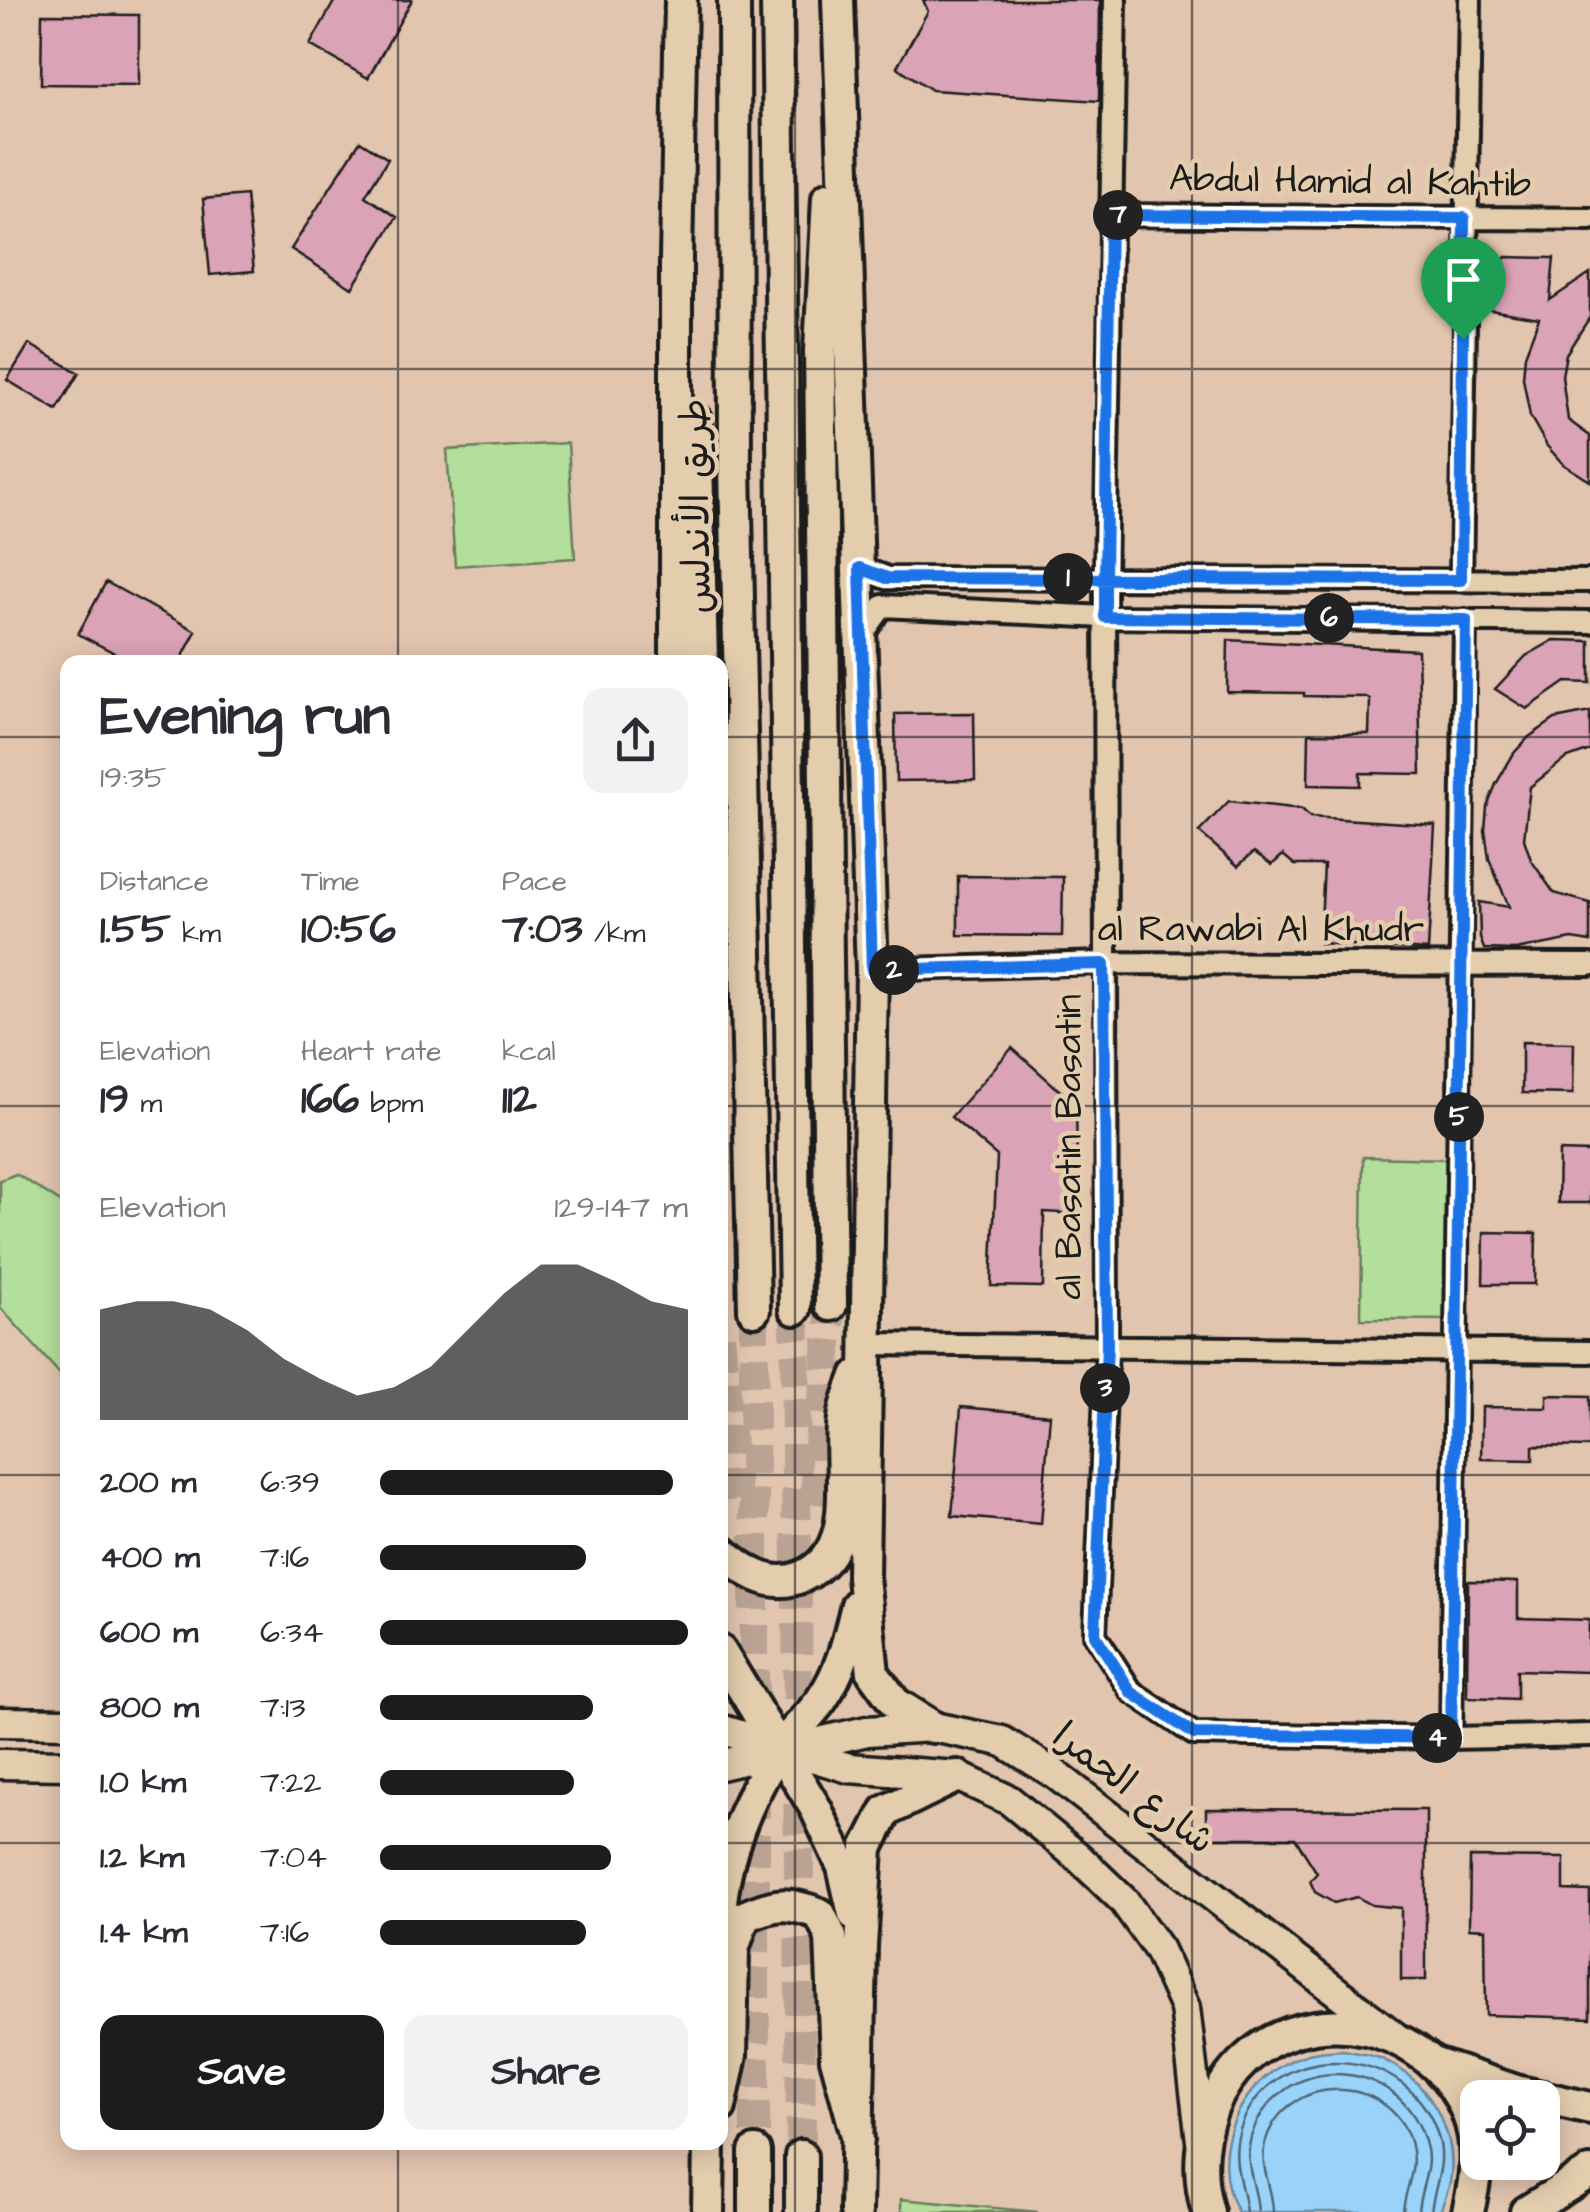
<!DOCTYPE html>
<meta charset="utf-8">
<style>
:root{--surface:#fff;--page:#f2f2f3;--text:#2b2b33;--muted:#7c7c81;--accent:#1c1c1c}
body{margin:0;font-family:"Architects Daughter","Playpen Sans Arabic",sans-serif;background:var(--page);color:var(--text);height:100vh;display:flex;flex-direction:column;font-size:38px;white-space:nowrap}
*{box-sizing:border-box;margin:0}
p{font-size:32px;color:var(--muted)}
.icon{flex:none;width:55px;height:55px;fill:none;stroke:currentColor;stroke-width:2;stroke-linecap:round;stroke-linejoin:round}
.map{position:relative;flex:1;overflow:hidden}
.details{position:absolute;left:60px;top:655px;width:668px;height:1495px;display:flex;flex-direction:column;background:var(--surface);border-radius:20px;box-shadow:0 5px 25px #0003}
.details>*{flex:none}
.tools{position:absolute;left:1460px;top:2080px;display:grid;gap:20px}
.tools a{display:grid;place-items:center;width:100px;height:100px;border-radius:20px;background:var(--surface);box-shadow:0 5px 25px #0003;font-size:50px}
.pin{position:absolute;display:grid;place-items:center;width:85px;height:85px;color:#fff;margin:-102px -42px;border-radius:50% 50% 50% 0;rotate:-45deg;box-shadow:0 0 10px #0007}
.pin .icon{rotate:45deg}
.km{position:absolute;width:50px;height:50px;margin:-25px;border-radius:50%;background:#222;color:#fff;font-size:28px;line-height:50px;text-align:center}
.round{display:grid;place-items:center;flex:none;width:105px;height:105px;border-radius:20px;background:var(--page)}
.summary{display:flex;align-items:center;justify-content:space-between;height:170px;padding:0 40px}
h1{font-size:55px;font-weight:700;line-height:75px}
.metrics{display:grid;grid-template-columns:repeat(3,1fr);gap:15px;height:170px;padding:10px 40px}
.metrics div{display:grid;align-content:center}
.metrics b{font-size:42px;font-weight:700}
.metrics small{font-size:28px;font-weight:400}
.metrics p{font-size:28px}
.chart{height:280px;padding:20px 40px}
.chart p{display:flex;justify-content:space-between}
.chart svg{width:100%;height:180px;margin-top:10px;fill:var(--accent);opacity:.7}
.button{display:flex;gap:20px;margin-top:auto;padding:20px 40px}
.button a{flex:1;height:115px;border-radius:20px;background:var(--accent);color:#fff;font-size:40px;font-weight:700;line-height:115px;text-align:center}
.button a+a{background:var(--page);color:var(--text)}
ul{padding:0 40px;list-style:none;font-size:32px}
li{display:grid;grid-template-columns:160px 120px 1fr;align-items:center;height:75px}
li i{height:25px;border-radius:12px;background:var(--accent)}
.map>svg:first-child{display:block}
.green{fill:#b4de9b;stroke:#687d5c;stroke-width:2.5}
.water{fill:#9ad3fa;stroke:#688aa1;stroke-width:2.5}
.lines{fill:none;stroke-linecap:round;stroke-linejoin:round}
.shore{stroke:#4e6575;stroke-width:2.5}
.building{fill:#dba3b6;stroke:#1c1c1c;stroke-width:2.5}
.primary-tunnel{stroke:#baa392;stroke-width:30;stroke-dasharray:30 15;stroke-linecap:butt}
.minor-casing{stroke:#1c1c1c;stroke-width:28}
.secondary-casing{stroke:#1c1c1c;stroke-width:35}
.primary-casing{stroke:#1c1c1c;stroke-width:38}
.minor{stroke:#e4cdad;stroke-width:20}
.secondary{stroke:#e4cdad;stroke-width:28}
.primary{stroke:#e4cdad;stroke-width:30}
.route-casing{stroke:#fff;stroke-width:20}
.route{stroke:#1a73e8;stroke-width:12}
.grid{fill:none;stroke:#1c1c1c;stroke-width:2.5;stroke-opacity:0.55}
.labels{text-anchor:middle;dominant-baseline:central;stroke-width:9;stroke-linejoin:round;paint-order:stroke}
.street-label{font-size:38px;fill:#1c1c1c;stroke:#e4cdad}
</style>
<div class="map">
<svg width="1590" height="2212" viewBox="0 0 1590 2212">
<rect width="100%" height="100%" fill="#e2c5af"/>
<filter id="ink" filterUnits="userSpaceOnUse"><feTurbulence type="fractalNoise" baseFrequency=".01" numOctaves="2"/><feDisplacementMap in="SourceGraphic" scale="20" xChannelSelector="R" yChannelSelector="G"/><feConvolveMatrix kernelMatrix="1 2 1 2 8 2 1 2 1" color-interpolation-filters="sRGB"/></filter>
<g filter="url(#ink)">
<path class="green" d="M568,443L575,558L455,566L447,450Z
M1363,1157L1447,1159L1444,1320L1361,1319Z
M16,1174L67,1206V1382L0,1307V1180Z
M901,2199L1038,2212H901Z"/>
<path class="water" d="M1344,2050C1356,2053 1371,2054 1382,2059C1428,2080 1459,2132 1450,2182C1448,2192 1443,2203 1440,2212H1238C1204,2153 1242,2074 1305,2055C1317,2051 1331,2051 1344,2050Z"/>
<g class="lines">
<path class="shore" d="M1246,2212C1243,2186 1232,2165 1238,2137C1264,2032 1418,2040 1440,2144C1445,2169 1433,2189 1431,2212
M1258,2212C1257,2186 1243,2165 1251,2137C1280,2048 1404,2056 1426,2145C1433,2169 1419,2189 1418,2212
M1273,2212C1273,2188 1259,2168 1265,2143C1286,2068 1400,2074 1412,2151C1416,2173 1404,2191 1403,2212"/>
</g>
<path class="building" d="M335,0H412L368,78L310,45Z
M923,0H1100L1099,101L932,90L897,67L928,11Z
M42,14L139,15V85L41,84Z
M360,141L388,159L365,196L397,217L352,288L291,249Z
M246,195L254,271L210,275L203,199Z
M1506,257L1554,258L1550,300L1590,273V317L1566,354L1562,376L1568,420L1590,436V481L1563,464L1547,446L1530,416L1523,378L1525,355L1539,318L1490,310L1489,271Z
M29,344L79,373L57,410L7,380Z
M106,582L196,631L180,662H132L78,634Z
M1228,640L1418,650L1421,774L1360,773V786L1308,785L1309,733L1369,734L1370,700L1366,697L1304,696V693L1227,692Z
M1554,640L1590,641V683L1566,682L1527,709L1495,689L1526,656Z
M1590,712V750L1565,759L1530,787L1524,839L1531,860L1554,893L1590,903V942L1572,939L1516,950L1484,949L1480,938L1479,902L1509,907L1489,859L1485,830L1487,807L1496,784L1514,753L1529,737L1555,719Z
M974,713L975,780L896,781L895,714Z
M1229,801L1302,809L1310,817L1435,825L1428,950L1320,943L1324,865H1295L1283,855L1272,865L1254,852L1238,866L1199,832Z
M958,876L1063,877L1062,936L958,935Z
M1522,1042L1574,1043L1573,1094L1522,1093Z
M1012,1048L1076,1105L1078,1214L1044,1212L1043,1287L991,1286L997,1156L951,1117Z
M1559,1151L1590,1152V1203H1558Z
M1484,1232L1536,1233L1535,1284H1483Z
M1547,1395L1590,1396V1447L1533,1446V1460L1481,1459L1482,1407L1547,1408Z
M961,1407L1050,1415L1041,1524L952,1516Z
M1468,1581L1518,1582V1618L1589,1620L1588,1672L1517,1670V1699L1467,1697Z
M1206,1809L1426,1810V1980H1401V1908L1372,1905L1357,1897L1334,1903L1315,1892L1310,1881L1317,1873L1295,1838H1206Z
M1470,1857L1564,1858V1890L1590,1891V2018L1486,2015L1485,1929L1469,1928Z"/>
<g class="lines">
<path class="primary-tunnel" d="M795,1309L801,2156
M754,1310V1717
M720,1336L737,1502
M814,1504L831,1305
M755,1788V2152"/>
<defs>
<path id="minor" d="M1115,0L1105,578L1107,1345L1095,1635L1131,1691L1194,1734L1451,1738L1590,1735
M1110,215L1590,219
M860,568L887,578L1590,581
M1461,580L1470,0
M862,635L883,606L1105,617L1590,622
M872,970L1103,963L1590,965
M867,1344L1590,1352
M1451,1738L1465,620"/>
<path id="secondary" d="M0,1722L68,1723
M720,1729L849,1768L957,1776L1009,1800L1077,1856L1124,1901L1159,1950L1185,2008L1201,2141
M0,1764L68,1765
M720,1765L867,1731L933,1727L1002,1741L1055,1774L1394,2036"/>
<path id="primary" d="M734,0L735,467L754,1310
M777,0L795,1309
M838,0L872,970L863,1577L873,1673L895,1703L933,1727
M828,198L820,350L831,1305
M696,420L702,662
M676,662V259L681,0
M720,1550C743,1570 771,1591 803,1576C864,1548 834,1465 845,1413C847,1400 853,1388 857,1376
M720,1651L816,1809L843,1867L854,1914
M720,1911C725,1853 746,1801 777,1752C790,1733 809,1718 822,1699C842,1670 849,1638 857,1605
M1435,2064L1516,2091L1590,2108
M720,2107L731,2055L733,1949L744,1917C777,1902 787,1902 820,1914L831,1937L836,2059L858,2139
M801,2156V2212
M708,2212L709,2142
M755,2212V2152
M856,2212L861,1946L867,1848L886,1811L957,1776
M1208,2212C1184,2132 1225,2040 1315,2027C1385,2016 1462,2064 1474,2137C1478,2163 1474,2186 1468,2212
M1526,2212L1590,2172"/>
</defs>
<use href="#minor" class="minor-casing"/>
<use href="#secondary" class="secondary-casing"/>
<use href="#primary" class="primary-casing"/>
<use href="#minor" class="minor"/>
<use href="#secondary" class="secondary"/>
<use href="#primary" class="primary"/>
</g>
</g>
<g class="lines" filter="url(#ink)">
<defs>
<path id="route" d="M1463,339L1461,580L887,578L860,568L872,970L1104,964L1107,1345L1095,1635L1131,1692L1194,1734L1451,1738L1466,620L1105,617V578L1110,215L1464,218L1463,339"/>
</defs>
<use href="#route" class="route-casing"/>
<use href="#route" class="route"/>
</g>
<path class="grid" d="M398,0V662M795,0V2212M1192,0V2212M0,369H1590M0,737H68M720,737H1590M0,1106H68M720,1106H1590M0,1475H68M720,1475H1590M0,1843H68M720,1843H1590M398,2142V2212"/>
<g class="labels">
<g class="street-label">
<text transform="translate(1350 182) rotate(1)">Abdul Hamid al Kahtib</text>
<text transform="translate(697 506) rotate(-91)">طريق الأندلس</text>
<text x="1261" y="930">al Rawabi Al Khudr</text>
<text transform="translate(1070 1147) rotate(-90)">al Basatin Basatin</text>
<text transform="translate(1133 1789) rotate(37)">شارع الحمرا</text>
</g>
</g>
</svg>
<div class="tools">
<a><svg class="icon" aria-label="locate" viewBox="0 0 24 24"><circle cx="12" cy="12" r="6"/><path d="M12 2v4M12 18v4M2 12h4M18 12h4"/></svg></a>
</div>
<div class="pin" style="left:1463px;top:339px;background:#1e9e55"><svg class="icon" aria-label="arrive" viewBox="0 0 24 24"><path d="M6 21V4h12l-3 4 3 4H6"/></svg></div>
<b class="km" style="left:1068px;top:578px">1</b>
<b class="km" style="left:894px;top:970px">2</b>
<b class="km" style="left:1105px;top:1388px">3</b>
<b class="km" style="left:1437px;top:1738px">4</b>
<b class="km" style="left:1459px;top:1117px">5</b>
<b class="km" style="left:1329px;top:618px">6</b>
<b class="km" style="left:1118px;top:215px">7</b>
<section class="details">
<div class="summary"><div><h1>Evening run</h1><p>19:35</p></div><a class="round"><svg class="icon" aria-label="share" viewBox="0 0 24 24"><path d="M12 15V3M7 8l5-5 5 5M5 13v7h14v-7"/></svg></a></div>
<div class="metrics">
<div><p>Distance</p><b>1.55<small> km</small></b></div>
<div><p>Time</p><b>10:56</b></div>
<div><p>Pace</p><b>7:03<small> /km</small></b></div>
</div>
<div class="metrics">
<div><p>Elevation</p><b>19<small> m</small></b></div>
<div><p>Heart rate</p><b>166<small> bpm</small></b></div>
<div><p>kcal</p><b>112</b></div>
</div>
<div class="chart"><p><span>Elevation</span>129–147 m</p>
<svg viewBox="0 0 160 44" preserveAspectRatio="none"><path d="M0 44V17L10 15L20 15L30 17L40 22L50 29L60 34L70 38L80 36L90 31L100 22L110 13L120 6L130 6L140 10L150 15L160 17V44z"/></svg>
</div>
<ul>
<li><b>200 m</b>6:39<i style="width:95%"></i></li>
<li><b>400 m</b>7:16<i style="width:67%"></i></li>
<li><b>600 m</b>6:34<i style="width:100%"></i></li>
<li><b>800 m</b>7:13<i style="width:69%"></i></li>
<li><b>1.0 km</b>7:22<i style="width:63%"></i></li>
<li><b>1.2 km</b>7:04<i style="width:75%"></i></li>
<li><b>1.4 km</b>7:16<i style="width:67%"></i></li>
</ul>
<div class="button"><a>Save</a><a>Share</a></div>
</section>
</div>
